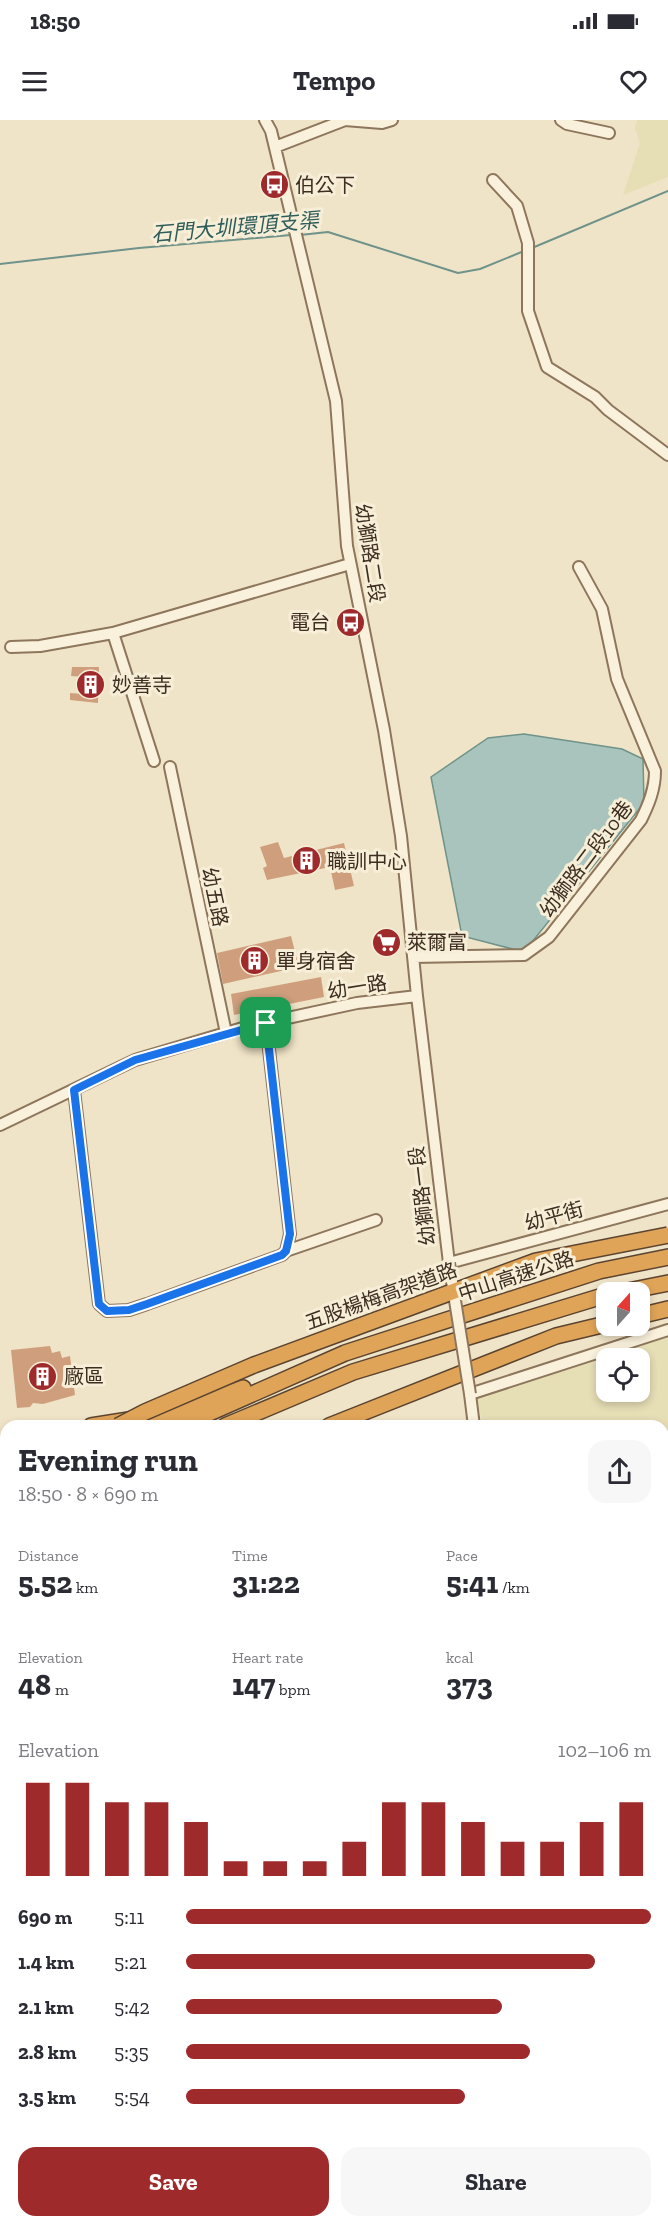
<!DOCTYPE html>
<meta charset="utf-8">
<style>
:root{--surface:#fff;--page:#f7f7f7;--text:#2b2b33;--muted:#7c7c81;--accent:#9e2a2b}
body{margin:0;font-family:"Zilla Slab","Noto Sans TC",serif;background:var(--page);color:var(--text);height:100vh;display:flex;flex-direction:column;font-size:22px;white-space:nowrap}
*{box-sizing:border-box;margin:0}
p{font-size:20px;color:var(--muted)}
.icon{flex:none;width:33px;height:33px;fill:none;stroke:currentColor;stroke-width:2;stroke-linecap:round;stroke-linejoin:round}
.map{position:relative;flex:1;overflow:hidden}
.details{position:absolute;left:0px;top:1300px;width:669px;height:808px;display:flex;flex-direction:column;background:var(--surface);border-radius:18px 18px 0 0;box-shadow:0 3px 9px #0003}
.details>*{flex:none}
.needle{width:39px;rotate:21deg}
.controls{position:absolute;left:596px;top:1162px;display:grid;gap:12px}
.controls a{display:grid;place-items:center;width:54px;height:54px;border-radius:12px;background:var(--surface);box-shadow:0 3px 9px #0003;font-size:30px}
.pin{position:absolute;display:grid;place-items:center;width:51px;height:51px;color:#fff;margin:-26px;border-radius:12px;box-shadow:0 3px 9px #0006}
.round{display:grid;place-items:center;flex:none;width:63px;height:63px;border-radius:18px;background:var(--page)}
.head{display:flex;align-items:center;justify-content:space-between;height:102px;padding:0 18px}
h1{font-size:33px;font-weight:800;line-height:45px}
.metrics{display:grid;grid-template-columns:repeat(3,1fr);gap:9px;height:102px;padding:6px 18px}
.metrics div{display:grid;align-content:center}
.metrics b{font-size:30px;font-weight:800}
.metrics small{font-size:16px;font-weight:400}
.metrics p{font-size:16px}
.chart{height:168px;padding:12px 18px}
.chart p{display:flex;justify-content:space-between}
.chart svg{width:100%;height:108px;margin-top:6px;stroke:var(--accent);stroke-width:6}
.action{display:flex;gap:12px;margin-top:auto;padding:12px 18px}
.action a{flex:1;height:69px;border-radius:18px;background:var(--accent);color:#fff;font-size:24px;font-weight:800;line-height:69px;text-align:center}
.action a+a{background:var(--page);color:var(--text)}
ul{padding:0 18px;list-style:none;font-size:20px}
li{display:grid;grid-template-columns:96px 72px 1fr;align-items:center;height:45px}
li i{height:15px;border-radius:8px;background:var(--accent)}
.status{display:flex;justify-content:space-between;align-items:center;height:42px;padding:0 30px;background:var(--surface);direction:ltr}
.status svg{height:16px;fill:currentColor}
header{display:flex;justify-content:space-between;align-items:center;height:78px;padding:0 18px;background:var(--surface);font-size:27px;font-weight:800}
.map>svg:first-child{display:block}
.farmland{fill:#e6deb5;fill-rule:evenodd}
.green{fill:#c9cf9b}
.water{fill:#a9c4bc;stroke:#6f938a;stroke-width:1.5}
.lines{fill:none;stroke-linecap:round;stroke-linejoin:round}
.stream{stroke:#6f938a;stroke-width:2}
.building{fill:#cf9f7d}
.minor-casing{stroke:#8d765c;stroke-width:14}
.highway-casing{stroke:#5b4430;stroke-width:18}
.minor{stroke:#faf1dc;stroke-width:10}
.highway{stroke:#e0a458;stroke-width:15}
.minor-bridge-casing{stroke:#8d765c;stroke-width:14;stroke-linecap:butt}
.highway-bridge-casing{stroke:#5b4430;stroke-width:18;stroke-linecap:butt}
.minor-bridge{stroke:#faf1dc;stroke-width:10}
.highway-bridge{stroke:#e0a458;stroke-width:15}
.route-casing{stroke:#fff;stroke-width:12}
.route{stroke:#1a73e8;stroke-width:8}
.labels{text-anchor:middle;dominant-baseline:central;stroke-width:6;stroke-linejoin:round;paint-order:stroke}
.poi-label{font-size:20px;fill:#3d2e20;stroke:#f7eed8;text-anchor:start}
.street-label{font-size:20px;fill:#3d2e20;stroke:#f7eed8}
.water-label{font-size:21px;font-style:italic;fill:#2f5d5a;stroke:#f7eed8}
</style>
<div class="status"><b>18:50</b><svg viewBox="0 0 49 12"><path d="M0 12V9h3v3zM5 12V6h3v6zM10 12V3h3v9zM15 12V0h3v12zM26 1h20v11H26zM47 4h2v5h-2z"/></svg></div>
<header><svg class="icon" aria-label="menu" viewBox="0 0 24 24"><path d="M4 6h16M4 12h16M4 18h16"/></svg>Tempo<svg class="icon" aria-label="heart" viewBox="0 0 24 24"><path d="M12 20l-8-8c-3-5 5-10 8-4 3-6 11-1 8 4z"/></svg></header>
<div class="map">
<svg width="668" height="2108" viewBox="0 0 668 2108">
<rect width="100%" height="100%" fill="#f0e4c8"/>
<path class="farmland" d="M637,0H668V57L623,75L640,23L635,8Z
M668,1215V1977L663,1964V1306H484L475,1276ZM606,1239H639V1272H606Z"/>
<path class="green" d="M668,1791L663,1937L668,1947V1986L663,1973V1792Z"/>
<path class="water" d="M524,614L622,629L643,639L644,683L524,832L462,816L431,657L488,618Z"/>
<g class="lines">
<path class="stream" d="M300,115L328,112L458,153L480,149L524,131
M532,128L668,71
M0,144L139,128L291,115"/>
</g>
<path class="building" d="M72,547H99L98,583L70,580V573L83,574L84,557L71,556Z
M278,722L284,738L344,723L354,766L335,770L330,747L267,760L263,748L267,746L260,727Z
M393,812L395,829L378,832L376,815Z
M291,816L299,847L223,864L217,833Z
M321,857L324,877L234,895L231,874Z
M50,1226L52,1233L60,1231L62,1238L70,1236L75,1275L43,1284L33,1283L30,1287L17,1288L11,1230Z"/>
<g class="lines">
<defs>
<path id="minor" d="M265,0L271,11L336,281L347,426L384,610L401,716L417,876L449,1143L668,1084
M561,0L567,4L609,13
M275,27L345,0L382,3L392,0
M493,60L517,86L528,123V191L547,247L595,277L608,290L668,335
M113,513L154,641
M11,527L40,526L113,513L350,444
M170,647L226,913
M413,837L524,835L549,817L641,700C649,684 655,669 655,651L617,559L602,489L579,447
M266,903L290,1114L286,1131
M74,970L99,1184L107,1191L129,1190L147,1184L282,1135L286,1131L376,1100
M0,1005L135,940L246,907L357,883L417,876
M474,1306L470,1274L668,1210
M0,1656L6,1653
M0,1717L6,1740
M0,1782H6
M0,1997L6,1998
M663,2008L668,2018
M663,2035L668,2045
M0,2072H6
M93,2103L102,2108
M298,2103L412,2108
M288,2108V2103
M440,2108V2103"/>
<path id="highway" d="M618,1173L668,1163
M639,1196L668,1189
M91,1306L173,1293L243,1268
M180,1306L345,1233L599,1151L668,1137
M225,1306L353,1252L606,1175
M329,1306L556,1216L606,1204
M0,1349L6,1344
M0,1371L6,1368
M0,1400L6,1396
M0,1423L6,1420
M0,1540L6,1534"/>
</defs>
<use href="#minor" class="minor-casing"/>
<use href="#highway" class="highway-casing"/>
<use href="#minor" class="minor"/>
<use href="#highway" class="highway"/>
<defs>
<path id="minor-bridge" d="M449,1143L470,1274"/>
<path id="highway-bridge" d="M118,1306L145,1292L254,1245L536,1141L668,1115
M0,1473L6,1469"/>
</defs>
<use href="#minor-bridge" class="minor-bridge-casing"/>
<use href="#highway-bridge" class="highway-bridge-casing"/>
<use href="#minor-bridge" class="minor-bridge"/>
<use href="#highway-bridge" class="highway-bridge"/>
</g>
<g class="lines">
<defs>
<path id="route" d="M266,903L290,1114L286,1131L282,1135L147,1184L129,1190L107,1191L99,1184L74,970L135,940Z"/>
</defs>
<use href="#route" class="route-casing"/>
<use href="#route" class="route"/>
</g>
<defs>
<symbol id="bus-disc" viewBox="-11 -11 22 22"><circle r="9.5" fill="#9e2a2b" stroke="#f7eed8"/><path d="M-5-6H5V4H4V6H2V4H-2V6H-4V4H-5ZM-3.5-4V0h7V-4ZM-3.5 1.2v1.5H-2V1.2ZM2 1.2v1.5H3.5V1.2Z" fill="#fff"/></symbol>
<symbol id="building-disc" viewBox="-11 -11 22 22"><circle r="9.5" fill="#9e2a2b" stroke="#f7eed8"/><path d="M-4-6H4V6H1V3H-1V6H-4ZM-2.5-4.3h1.7v1.8h-1.7ZM.8-4.3h1.7v1.8H.8ZM-2.5-1h1.7V.8h-1.7ZM.8-1h1.7V.8H.8Z" fill="#fff"/></symbol>
<symbol id="supermarket-disc" viewBox="-11 -11 22 22"><circle r="9.5" fill="#9e2a2b" stroke="#f7eed8"/><path d="M-6-5.5h2.5l.6 2H6L4.5 2H-2.5L-4.4-4H-6ZM-1.5 3.2a1.3 1.3 0 1 0 .1 0ZM3 3.2a1.3 1.3 0 1 0 .1 0Z" fill="#fff"/></symbol>
</defs>
<g fill-rule="evenodd">
<use href="#bus-disc" x="258" y="48" width="33" height="33"/>
<use href="#bus-disc" x="334" y="486" width="33" height="33"/>
<use href="#building-disc" x="74" y="548" width="33" height="33"/>
<use href="#building-disc" x="290" y="724" width="33" height="33"/>
<use href="#supermarket-disc" x="370" y="806" width="33" height="33"/>
<use href="#building-disc" x="238" y="824" width="33" height="33"/>
<use href="#building-disc" x="26" y="1240" width="33" height="33"/>
</g>
<g class="labels">
<g class="poi-label">
<text x="295" y="65">伯公下</text>
<text x="330" y="502" text-anchor="end">電台</text>
<text x="112" y="565">妙善寺</text>
<text x="327" y="741">職訓中心</text>
<text x="407" y="822">萊爾富</text>
<text x="276" y="841">單身宿舍</text>
<text x="64" y="1256">廠區</text>
</g>
<g class="street-label">
<text transform="translate(370 433) rotate(81)">幼獅路二段</text>
<text transform="translate(586 739) rotate(-53)">幼獅路二段10巷</text>
<text transform="translate(215 777) rotate(78)">幼五路</text>
<text transform="translate(357 867) rotate(-9)">幼一路</text>
<text transform="translate(422 1076) rotate(-97)">幼獅路一段</text>
<text transform="translate(554 1096) rotate(-15)">幼平街</text>
<text transform="translate(516 1156) rotate(-18)">中山高速公路</text>
<text transform="translate(381 1176) rotate(-20)">五股楊梅高架道路</text>
</g>
<g class="water-label">
<text transform="translate(235 107) rotate(-5)">石門大圳環頂支渠</text>
</g>
</g>
</svg>
<div class="controls">
<a><svg class="needle" viewBox="-14 -14 28 28"><path d="M0-13l5 13h-10z" fill="#e53935"/><path d="M0 13l5-13h-10z" fill="#7c7c81"/></svg></a>
<a><svg class="icon" aria-label="locate" viewBox="0 0 24 24"><circle cx="12" cy="12" r="6"/><path d="M12 2v4M12 18v4M2 12h4M18 12h4"/></svg></a>
</div>
<div class="pin" style="left:266px;top:903px;background:#1e9e55"><svg class="icon" aria-label="arrive" viewBox="0 0 24 24"><path d="M6 21V4h12l-3 4 3 4H6"/></svg></div>
<section class="details">
<div class="head"><div><h1>Evening run</h1><p>18:50 · 8 × 690 m</p></div><a class="round"><svg class="icon" aria-label="share" viewBox="0 0 24 24"><path d="M12 15V3M7 8l5-5 5 5M5 13v7h14v-7"/></svg></a></div>
<div class="metrics">
<div><p>Distance</p><b>5.52<small> km</small></b></div>
<div><p>Time</p><b>31:22</b></div>
<div><p>Pace</p><b>5:41<small> /km</small></b></div>
</div>
<div class="metrics">
<div><p>Elevation</p><b>48<small> m</small></b></div>
<div><p>Heart rate</p><b>147<small> bpm</small></b></div>
<div><p>kcal</p><b>373</b></div>
</div>
<div class="chart"><p><span>Elevation</span>102–106 m</p>
<svg viewBox="0 0 160 44" preserveAspectRatio="none"><path d="M5 44V6M15 44V6M25 44V14M35 44V14M45 44V22M55 44V38M65 44V38M75 44V38M85 44V30M95 44V14M105 44V14M115 44V22M125 44V30M135 44V30M145 44V22M155 44V14"/></svg>
</div>
<ul>
<li><b>690 m</b>5:11<i style="width:100%"></i></li>
<li><b>1.4 km</b>5:21<i style="width:88%"></i></li>
<li><b>2.1 km</b>5:42<i style="width:68%"></i></li>
<li><b>2.8 km</b>5:35<i style="width:74%"></i></li>
<li><b>3.5 km</b>5:54<i style="width:60%"></i></li>
</ul>
<div class="action"><a>Save</a><a>Share</a></div>
</section>
</div>
